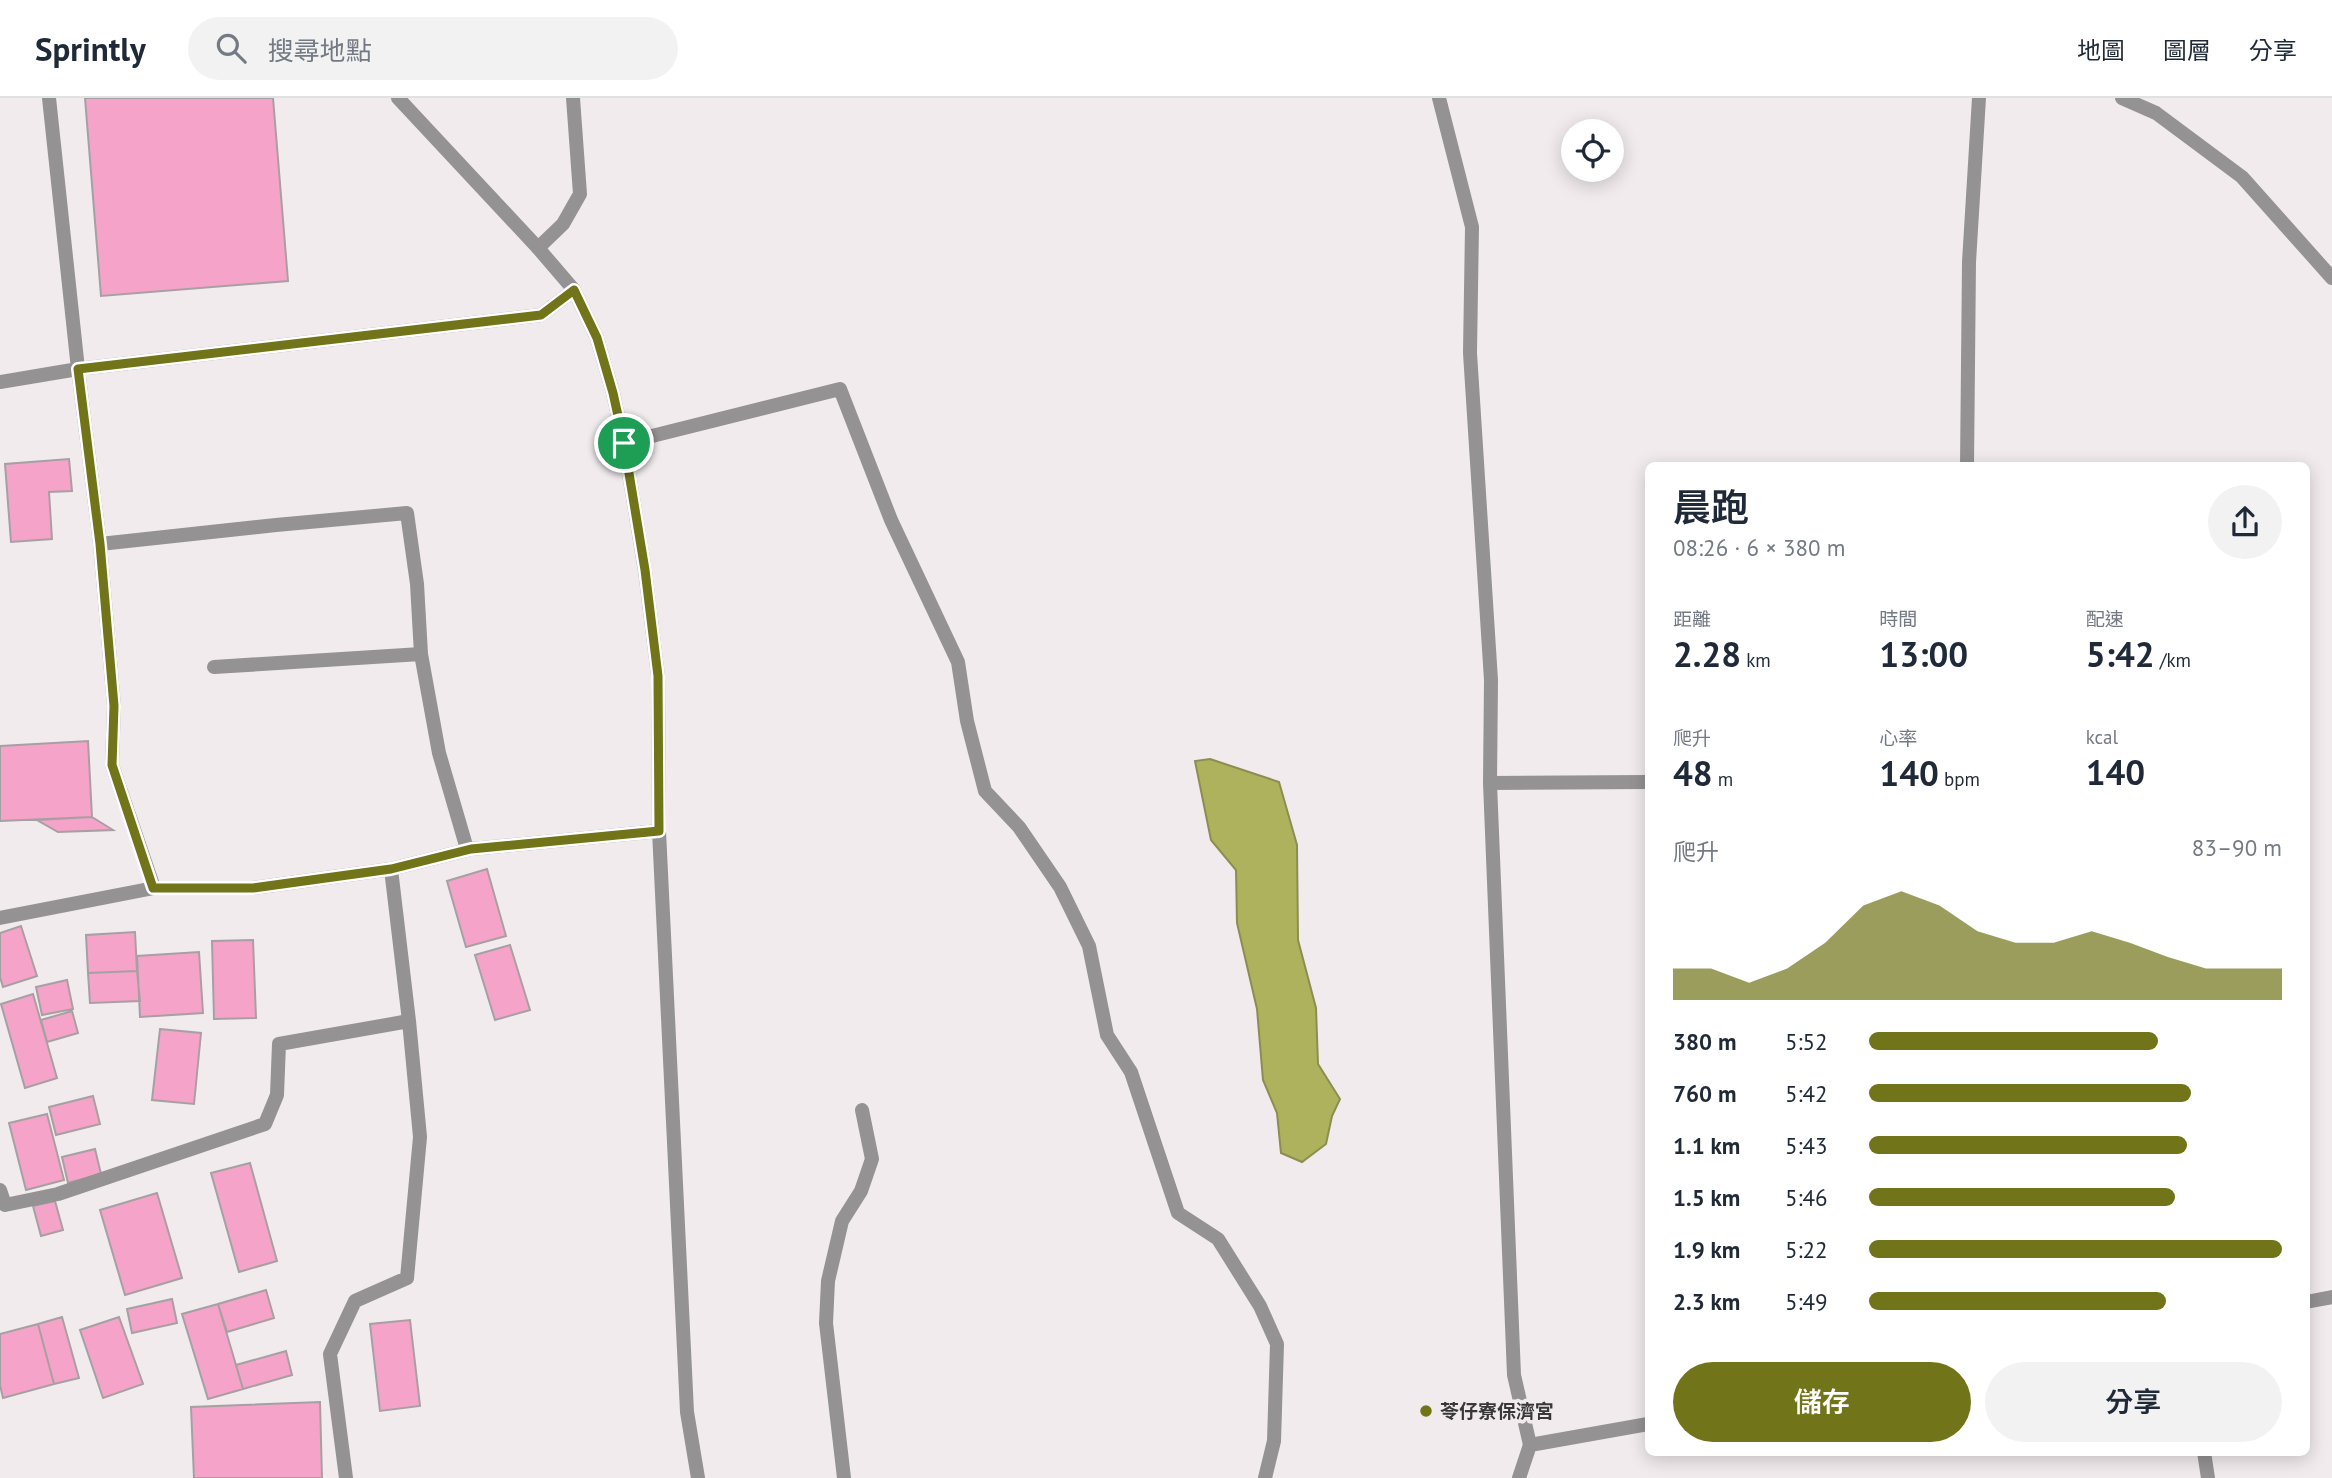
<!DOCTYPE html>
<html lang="zh-TW">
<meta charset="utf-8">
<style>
:root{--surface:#fff;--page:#f2f2f3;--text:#1f2937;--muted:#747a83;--line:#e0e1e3;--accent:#72741a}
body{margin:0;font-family:"PT Sans","Noto Sans TC",sans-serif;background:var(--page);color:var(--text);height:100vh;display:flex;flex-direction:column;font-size:26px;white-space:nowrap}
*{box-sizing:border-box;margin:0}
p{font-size:23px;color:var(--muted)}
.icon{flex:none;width:38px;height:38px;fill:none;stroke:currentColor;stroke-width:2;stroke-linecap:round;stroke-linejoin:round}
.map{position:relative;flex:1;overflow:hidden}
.panel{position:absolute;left:1645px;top:364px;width:665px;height:994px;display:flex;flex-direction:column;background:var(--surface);border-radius:10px;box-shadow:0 4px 18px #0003}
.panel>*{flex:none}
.tools{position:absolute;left:1561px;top:21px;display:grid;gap:14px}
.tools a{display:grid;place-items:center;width:63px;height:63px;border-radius:50%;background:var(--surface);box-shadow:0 4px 18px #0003;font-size:35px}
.pin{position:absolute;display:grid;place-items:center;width:60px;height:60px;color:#fff;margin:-30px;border:4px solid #fff;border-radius:50%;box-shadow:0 2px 7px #0007}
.round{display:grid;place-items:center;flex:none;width:74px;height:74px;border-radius:37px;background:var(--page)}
.head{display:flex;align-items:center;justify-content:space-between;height:119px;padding:0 28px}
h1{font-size:38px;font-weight:600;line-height:52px}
.stats{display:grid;grid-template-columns:repeat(3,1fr);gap:10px;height:119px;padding:7px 28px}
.stats div{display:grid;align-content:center}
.stats b{font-size:35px;font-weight:600}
.stats small{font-size:19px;font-weight:400}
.stats p{font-size:19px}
.chart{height:196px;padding:14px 28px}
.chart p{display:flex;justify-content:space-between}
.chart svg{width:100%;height:126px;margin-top:7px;fill:var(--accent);opacity:.7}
.button{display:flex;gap:14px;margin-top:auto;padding:14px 28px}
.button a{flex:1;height:80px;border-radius:42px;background:var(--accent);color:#fff;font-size:28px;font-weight:600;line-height:80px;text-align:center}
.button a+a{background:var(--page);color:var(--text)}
ul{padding:0 28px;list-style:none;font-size:23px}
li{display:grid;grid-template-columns:112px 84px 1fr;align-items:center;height:52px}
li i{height:18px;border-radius:9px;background:var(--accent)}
header{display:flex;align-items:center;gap:42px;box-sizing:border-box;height:98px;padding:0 35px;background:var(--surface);border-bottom:2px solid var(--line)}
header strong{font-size:33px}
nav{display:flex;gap:38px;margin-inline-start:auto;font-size:24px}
.search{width:490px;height:63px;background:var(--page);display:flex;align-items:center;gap:18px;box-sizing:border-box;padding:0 24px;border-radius:38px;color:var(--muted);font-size:26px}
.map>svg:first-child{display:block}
.water{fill:#afb25c;stroke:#8c8d51;stroke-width:2}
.building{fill:#f6a3ca;stroke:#a6a0a2;stroke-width:2}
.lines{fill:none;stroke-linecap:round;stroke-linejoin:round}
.service{stroke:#959293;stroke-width:14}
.tertiary{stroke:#959293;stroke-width:14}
.route-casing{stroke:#fff;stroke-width:14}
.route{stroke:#72741a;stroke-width:9}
.poi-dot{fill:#72741a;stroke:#f1ebed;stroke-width:2.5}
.labels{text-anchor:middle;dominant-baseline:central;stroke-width:7;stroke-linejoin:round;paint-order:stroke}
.poi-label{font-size:19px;font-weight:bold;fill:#393737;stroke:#f1ebed;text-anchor:start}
</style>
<header>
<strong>Sprintly</strong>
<div class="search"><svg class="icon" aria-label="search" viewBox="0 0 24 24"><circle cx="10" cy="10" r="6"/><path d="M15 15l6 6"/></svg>搜尋地點</div>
<nav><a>地圖</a><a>圖層</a><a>分享</a></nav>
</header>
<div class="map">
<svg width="2332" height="1380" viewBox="0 0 2332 1380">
<rect width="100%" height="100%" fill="#f1ebed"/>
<path class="water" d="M1210,661L1279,684L1297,747L1298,842L1316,910L1318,966L1340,1001L1332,1018L1326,1046L1302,1064L1281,1055L1277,1015L1263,982L1257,911L1237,825L1236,772L1211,742L1195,663Z"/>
<path class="building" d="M85,0H273L288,183L101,198Z
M69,361L72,393L49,394L52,441L11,444L5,366Z
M88,643L92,719L0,723V648Z
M92,719L113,732L58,734L37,722Z
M487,771L506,838L466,849L447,783Z
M21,828L37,878L3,889L0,879V835Z
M135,834L137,873L88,875L86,837Z
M253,842L256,920L214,921L212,843Z
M510,847L530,912L495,922L475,857Z
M199,854L203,915L140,919L137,858Z
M137,873L140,903L90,905L88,875Z
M67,882L73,911L42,917L36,889Z
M33,896L57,980L25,990L1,906Z
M72,913L78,935L47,944L41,922Z
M160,931L201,935L194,1006L152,1002Z
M93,998L100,1026L56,1037L49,1009Z
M47,1016L64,1082L26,1092L9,1025Z
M95,1051L101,1076L68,1085L62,1059Z
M250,1065L277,1163L239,1174L211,1075Z
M157,1095L182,1180L125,1197L100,1112Z
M55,1103L63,1132L41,1138L33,1108Z
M266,1192L274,1220L227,1234L218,1206Z
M172,1201L177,1225L132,1235L127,1211Z
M218,1206L243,1291L208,1301L182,1216Z
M62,1219L79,1280L54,1286L38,1226Z
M119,1219L143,1286L103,1300L80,1232Z
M410,1222L420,1308L380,1313L370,1226Z
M38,1226L54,1286L3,1300L0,1287V1236Z
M286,1253L292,1277L243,1291L236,1267Z
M320,1304L322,1380H194L191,1309Z"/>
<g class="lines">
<path class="service" d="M49,0L78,271L100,446L114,608L112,667L154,790
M1439,0L1472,129L1470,255L1491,582L1490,685L1514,1277L1530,1347
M2122,0L2156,15L2242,79L2332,180
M538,150L563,126L580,96L573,0
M0,284L78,271L541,217L574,192
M624,345L840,291L891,422L958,564L967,623L985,693L1019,729L1060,789L1089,848L1107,937L1131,974L1178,1115L1218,1141L1260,1208L1277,1246L1274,1343L1265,1380
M1967,368L1969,164L1979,0
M100,446L276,427L407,415L417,486L421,556L439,655L467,751H471
M214,569L421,556
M1490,685L1648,684
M0,820L154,790H253L391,771L471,751L659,733
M0,1092L5,1107L58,1096L265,1026L277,997L279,946L409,923
M2204,1354L2208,1380
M346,1380L330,1256L355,1203L407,1180L420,1039L409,923L391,771
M844,1380L826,1225L828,1183L842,1123L861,1093L872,1061L862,1012"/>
<path class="tertiary" d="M398,0L538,150L574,192L597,240L613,295L624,345L645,473L658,578L659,733L687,1314L698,1380
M2306,1204L2332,1199
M1519,1380L1530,1347L1648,1326"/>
</g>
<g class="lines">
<defs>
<path id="route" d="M574,192L597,240L613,295L624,345L645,472L658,578L659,733L471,751L391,771L253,790H153L112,667L114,608L100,446L78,271L541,217Z"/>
</defs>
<use href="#route" class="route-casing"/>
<use href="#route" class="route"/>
</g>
<circle class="poi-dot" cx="1426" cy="1313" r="7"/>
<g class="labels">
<g class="poi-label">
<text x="1440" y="1313">苓仔寮保濟宮</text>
</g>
</g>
</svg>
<div class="tools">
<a><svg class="icon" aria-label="locate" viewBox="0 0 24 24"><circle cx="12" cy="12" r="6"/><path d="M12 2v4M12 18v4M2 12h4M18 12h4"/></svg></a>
</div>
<div class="pin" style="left:624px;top:345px;background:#1e9e55"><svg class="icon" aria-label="arrive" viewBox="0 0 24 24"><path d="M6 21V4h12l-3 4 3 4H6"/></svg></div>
<section class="panel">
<div class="head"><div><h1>晨跑</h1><p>08:26 · 6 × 380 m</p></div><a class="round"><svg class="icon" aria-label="share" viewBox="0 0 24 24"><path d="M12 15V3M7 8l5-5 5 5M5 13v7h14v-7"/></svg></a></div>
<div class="stats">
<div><p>距離</p><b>2.28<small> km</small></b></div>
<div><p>時間</p><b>13:00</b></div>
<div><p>配速</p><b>5:42<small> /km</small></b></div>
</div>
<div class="stats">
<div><p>爬升</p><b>48<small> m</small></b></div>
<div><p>心率</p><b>140<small> bpm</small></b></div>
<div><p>kcal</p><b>140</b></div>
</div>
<div class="chart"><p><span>爬升</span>83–90 m</p>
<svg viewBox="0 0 160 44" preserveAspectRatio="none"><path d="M0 44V33L10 33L20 38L30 33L40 24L50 11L60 6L70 11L80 20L90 24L100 24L110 20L120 24L130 29L140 33L150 33L160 33V44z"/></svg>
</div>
<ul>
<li><b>380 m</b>5:52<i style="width:70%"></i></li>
<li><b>760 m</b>5:42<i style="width:78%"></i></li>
<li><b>1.1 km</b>5:43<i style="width:77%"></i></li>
<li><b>1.5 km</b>5:46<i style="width:74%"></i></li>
<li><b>1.9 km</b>5:22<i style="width:100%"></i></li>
<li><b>2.3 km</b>5:49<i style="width:72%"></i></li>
</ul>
<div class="button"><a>儲存</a><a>分享</a></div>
</section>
</div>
